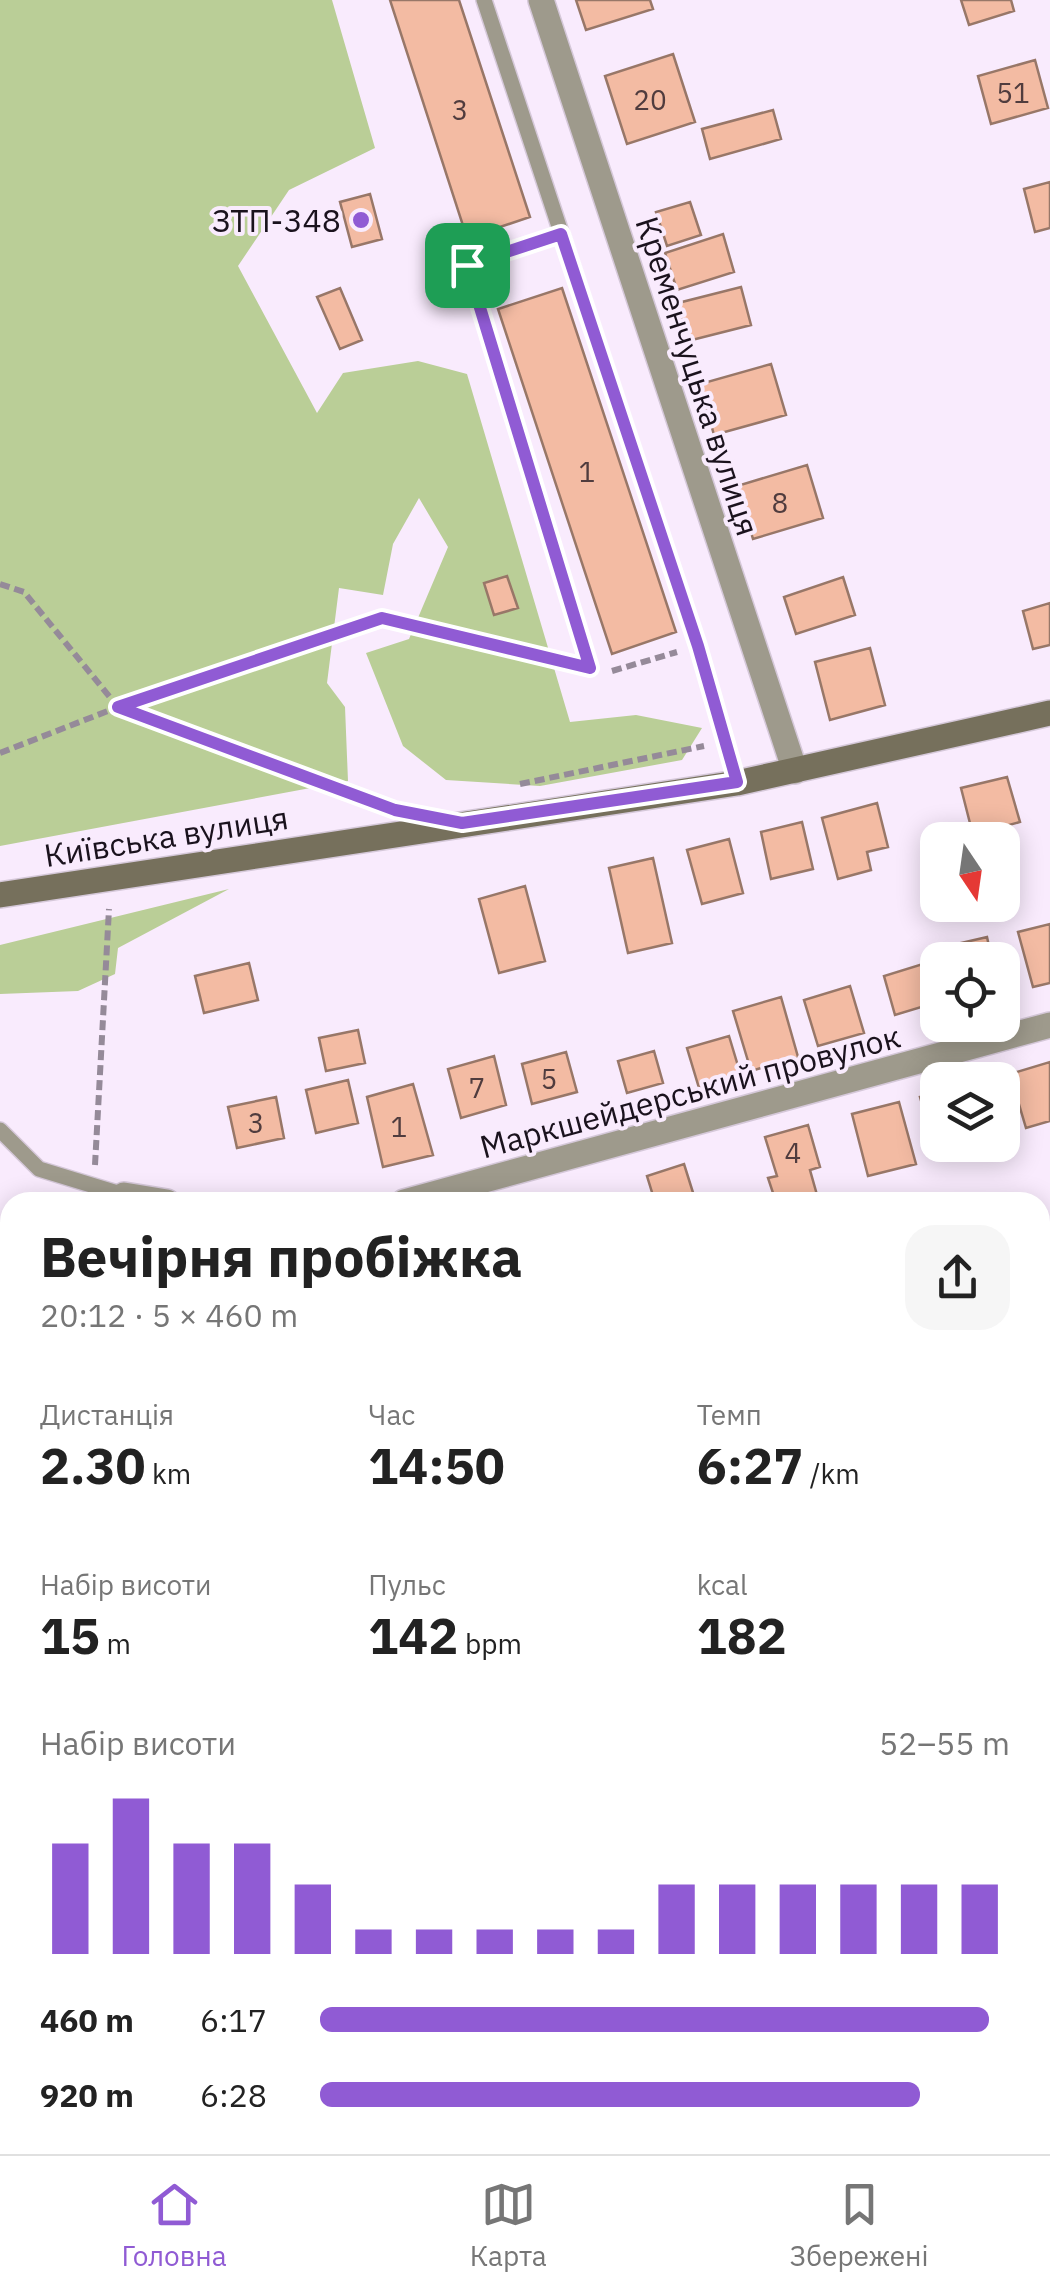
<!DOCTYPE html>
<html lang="uk">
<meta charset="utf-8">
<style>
:root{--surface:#fff;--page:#f6f6f6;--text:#222;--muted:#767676;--line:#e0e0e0;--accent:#905bd4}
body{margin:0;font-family:"IBM Plex Sans",sans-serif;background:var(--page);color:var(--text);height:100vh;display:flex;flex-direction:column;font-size:38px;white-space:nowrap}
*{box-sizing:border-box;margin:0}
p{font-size:32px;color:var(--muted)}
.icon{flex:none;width:55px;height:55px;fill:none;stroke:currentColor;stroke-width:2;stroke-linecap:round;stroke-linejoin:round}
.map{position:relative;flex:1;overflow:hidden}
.sheet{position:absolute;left:0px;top:1192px;width:1050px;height:962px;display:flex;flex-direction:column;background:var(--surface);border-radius:30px 30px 0 0;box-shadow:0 5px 25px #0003}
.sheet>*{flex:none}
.needle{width:65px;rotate:167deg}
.tools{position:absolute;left:920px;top:822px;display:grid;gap:20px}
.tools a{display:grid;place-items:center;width:100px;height:100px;border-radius:20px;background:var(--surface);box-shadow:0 5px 25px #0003;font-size:50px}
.pin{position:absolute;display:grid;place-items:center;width:85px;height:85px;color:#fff;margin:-42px;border-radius:20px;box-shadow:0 5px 15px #0006}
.round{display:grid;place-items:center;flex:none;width:105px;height:105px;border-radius:30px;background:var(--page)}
.head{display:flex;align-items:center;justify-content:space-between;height:170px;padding:0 40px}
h1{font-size:55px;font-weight:800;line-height:75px}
.metrics{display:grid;grid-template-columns:repeat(3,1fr);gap:15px;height:170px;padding:10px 40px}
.metrics div{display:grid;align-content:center}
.metrics b{font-size:50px;font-weight:800}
.metrics small{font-size:28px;font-weight:400}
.metrics p{font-size:28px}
.chart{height:280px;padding:20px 40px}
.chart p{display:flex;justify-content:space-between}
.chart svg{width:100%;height:180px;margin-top:10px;stroke:var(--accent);stroke-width:6}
ul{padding:0 40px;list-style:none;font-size:32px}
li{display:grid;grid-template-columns:160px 120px 1fr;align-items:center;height:75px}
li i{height:25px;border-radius:12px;background:var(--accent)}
.menu{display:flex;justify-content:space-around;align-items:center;height:140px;border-top:2px solid var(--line);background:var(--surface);font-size:28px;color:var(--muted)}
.menu a{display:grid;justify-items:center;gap:5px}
.menu .on{color:var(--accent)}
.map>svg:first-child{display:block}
.industrial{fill:#fadfe5}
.green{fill:#bace97}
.water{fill:#2bc8ca;stroke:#269196;stroke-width:2.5}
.building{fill:#f3bba3;stroke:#987768;stroke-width:2.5}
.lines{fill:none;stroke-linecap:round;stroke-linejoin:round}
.lane-casing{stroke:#d5c8d9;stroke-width:18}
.street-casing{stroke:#d5c8d9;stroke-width:28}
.secondary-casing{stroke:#d5c8d9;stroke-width:28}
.path{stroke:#958a99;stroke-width:6;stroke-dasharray:10 5;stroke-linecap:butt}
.lane{stroke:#9e9a8c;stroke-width:15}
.street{stroke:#9e9a8c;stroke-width:25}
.secondary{stroke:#76705c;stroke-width:25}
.route-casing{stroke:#fff;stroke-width:20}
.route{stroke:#905bd4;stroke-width:12}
.poi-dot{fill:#905bd4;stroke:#f9ebfd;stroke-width:4}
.labels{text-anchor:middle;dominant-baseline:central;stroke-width:8;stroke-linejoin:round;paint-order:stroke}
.number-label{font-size:28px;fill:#503c3e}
.poi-label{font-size:32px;fill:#1a121d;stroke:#f9ebfd;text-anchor:end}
.street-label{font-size:32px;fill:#1a121d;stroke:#f9ebfd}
</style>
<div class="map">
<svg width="1050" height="2154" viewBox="0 0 1050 2154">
<rect width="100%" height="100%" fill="#f9ebfd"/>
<path class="industrial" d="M90,2145H175L282,2154H87Z"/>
<path class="green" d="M0,0H332L375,148L289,190L238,266L317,413L343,373L418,361L467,374L570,722L636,715L702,728L682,760L540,786L446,780L403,746L366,653L409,639L448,547L419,498L393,544L383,595L339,588L327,683L345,707L348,781L0,846Z
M229,889L118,948L115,974L78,991L0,994V945Z
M1040,1413L1050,1417V1857L1040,1849Z
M10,1645V2066L0,2065V1646Z
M269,2145H725L733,2154H282L268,2153Z"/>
<path class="water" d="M0,1292L10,1295V1645L0,1646Z
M1040,1849L1050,1857V2154H733L725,2145H1040Z"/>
<path class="building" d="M390,0H459L530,217L467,238Z
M576,0H650L653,9L586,30Z
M961,0H1011L1014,11L969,25Z
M673,54L695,122L627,144L605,76Z
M1035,60L1048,108L991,124L978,76Z
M773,110L781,139L710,159L702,129Z
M1050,182V228L1035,232L1024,189Z
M370,194L382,239L352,247L340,202Z
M690,202L701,235L667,246L656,212Z
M723,234L734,272L677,290L665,253Z
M741,287L751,325L688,341L678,303Z
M340,288L362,340L340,349L317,297Z
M562,288L676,632L612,654L498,309Z
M771,364L786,415L714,435L700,384Z
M807,465L823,518L753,539L737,486Z
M507,576L518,608L494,615L484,583Z
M843,577L855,615L796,634L784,597Z
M1050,603V645L1033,649L1023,611Z
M870,648L885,705L830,720L815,662Z
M1007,777L1020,822L973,835L961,788Z
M877,803L888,847L867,852L871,870L838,879L822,818Z
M802,822L813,869L771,879L761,832Z
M729,839L743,893L702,904L687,850Z
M653,858L672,943L628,953L609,868Z
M525,886L545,961L499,973L479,899Z
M1050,924V983L1033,987L1018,932Z
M987,937L992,960H961L957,944Z
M249,963L258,1000L204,1013L195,976Z
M926,963L938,1002L895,1015L884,976Z
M850,986L864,1033L818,1046L804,1000Z
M781,997L798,1057L751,1071L733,1011Z
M358,1030L365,1063L326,1071L319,1038Z
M729,1036L741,1076L699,1088L687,1048Z
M654,1051L663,1083L627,1093L618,1061Z
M566,1052L577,1092L532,1104L522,1064Z
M494,1056L506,1105L461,1118L448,1069Z
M1050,1062V1121L1026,1128L1010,1074Z
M348,1080L358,1123L316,1133L306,1090Z
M413,1084L433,1155L383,1167L367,1097Z
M938,1093V1136L931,1137L920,1097Z
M276,1097L284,1138L237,1148L228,1107Z
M899,1102L916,1164L868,1176L852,1114Z
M808,1125L820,1167L810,1170L819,1202H776L768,1178L777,1176L765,1137Z
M684,1164L696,1202H655L647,1176Z"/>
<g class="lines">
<defs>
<path id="lane" d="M484,0L698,646L737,783
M561,234L467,265L590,668
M0,1130L39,1169L124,1195"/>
<path id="street" d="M541,0L795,771
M124,1195L167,1202
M404,1202L1050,1025"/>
<path id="secondary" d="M0,895L737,783L1050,713"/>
</defs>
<use href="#lane" class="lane-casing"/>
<use href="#street" class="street-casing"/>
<use href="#secondary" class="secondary-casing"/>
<path class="path" d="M0,584L24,592L118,707L385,807
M612,671L677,652
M0,753L118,707L382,618L565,662
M520,784L704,746
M95,1165L109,909
M0,1224L10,1223
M1040,1505L1050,1512
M1040,1625L1050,1640
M0,1890H10
M416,2145L424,2154
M605,2145L610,2154"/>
<use href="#lane" class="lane"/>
<use href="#street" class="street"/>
<use href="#secondary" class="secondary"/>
</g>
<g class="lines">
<defs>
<path id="route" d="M561,234L698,646L737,782L462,823L395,810L118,707L382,618L590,668L467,265Z"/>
</defs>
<use href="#route" class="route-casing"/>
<use href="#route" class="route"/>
</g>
<circle class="poi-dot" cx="361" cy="220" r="10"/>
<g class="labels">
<g class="number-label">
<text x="1013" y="92">51</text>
<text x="650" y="99">20</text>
<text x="460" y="109">3</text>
<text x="587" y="471">1</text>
<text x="780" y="502">8</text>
<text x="549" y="1078">5</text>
<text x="477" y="1087">7</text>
<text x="256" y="1122">3</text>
<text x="399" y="1126">1</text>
<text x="793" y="1152">4</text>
</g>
<g class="poi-label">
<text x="341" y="220">ЗТП-348</text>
</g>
<g class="street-label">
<text transform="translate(698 376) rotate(72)">Кременчуцька вулиця</text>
<text transform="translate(166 836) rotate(-9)">Київська вулиця</text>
<text transform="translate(690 1091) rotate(-15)">Маркшейдерський провулок</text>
</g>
</g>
</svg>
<div class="tools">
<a><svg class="needle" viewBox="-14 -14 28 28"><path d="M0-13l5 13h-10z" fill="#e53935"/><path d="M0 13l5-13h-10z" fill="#767676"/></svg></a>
<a><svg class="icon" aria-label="locate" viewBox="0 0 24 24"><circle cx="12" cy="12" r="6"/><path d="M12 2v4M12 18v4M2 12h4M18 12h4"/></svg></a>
<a><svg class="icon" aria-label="layers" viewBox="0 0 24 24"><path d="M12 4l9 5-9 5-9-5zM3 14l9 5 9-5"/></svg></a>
</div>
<div class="pin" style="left:467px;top:265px;background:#1e9e55"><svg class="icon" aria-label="arrive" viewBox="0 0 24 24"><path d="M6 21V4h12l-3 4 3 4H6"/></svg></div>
<section class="sheet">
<div class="head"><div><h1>Вечірня пробіжка</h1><p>20:12 · 5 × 460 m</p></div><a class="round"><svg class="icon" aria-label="share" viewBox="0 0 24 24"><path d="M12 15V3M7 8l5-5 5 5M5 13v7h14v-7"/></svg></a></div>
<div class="metrics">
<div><p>Дистанція</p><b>2.30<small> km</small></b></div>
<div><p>Час</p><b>14:50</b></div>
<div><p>Темп</p><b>6:27<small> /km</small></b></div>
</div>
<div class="metrics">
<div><p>Набір висоти</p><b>15<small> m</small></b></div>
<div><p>Пульс</p><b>142<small> bpm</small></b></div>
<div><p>kcal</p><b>182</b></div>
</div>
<div class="chart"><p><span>Набір висоти</span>52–55 m</p>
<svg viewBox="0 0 160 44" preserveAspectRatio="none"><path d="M5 44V17M15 44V6M25 44V17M35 44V17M45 44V27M55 44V38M65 44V38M75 44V38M85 44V38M95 44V38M105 44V27M115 44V27M125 44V27M135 44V27M145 44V27M155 44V27"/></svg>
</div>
<ul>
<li><b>460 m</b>6:17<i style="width:97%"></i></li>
<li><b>920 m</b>6:28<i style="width:87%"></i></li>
</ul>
</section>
</div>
<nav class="menu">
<a class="on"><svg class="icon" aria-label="home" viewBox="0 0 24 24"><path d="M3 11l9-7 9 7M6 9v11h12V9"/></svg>Головна</a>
<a><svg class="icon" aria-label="map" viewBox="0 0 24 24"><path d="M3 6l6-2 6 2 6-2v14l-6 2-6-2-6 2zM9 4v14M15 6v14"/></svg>Карта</a>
<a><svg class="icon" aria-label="saved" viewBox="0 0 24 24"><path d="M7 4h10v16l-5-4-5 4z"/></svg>Збережені</a>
</nav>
